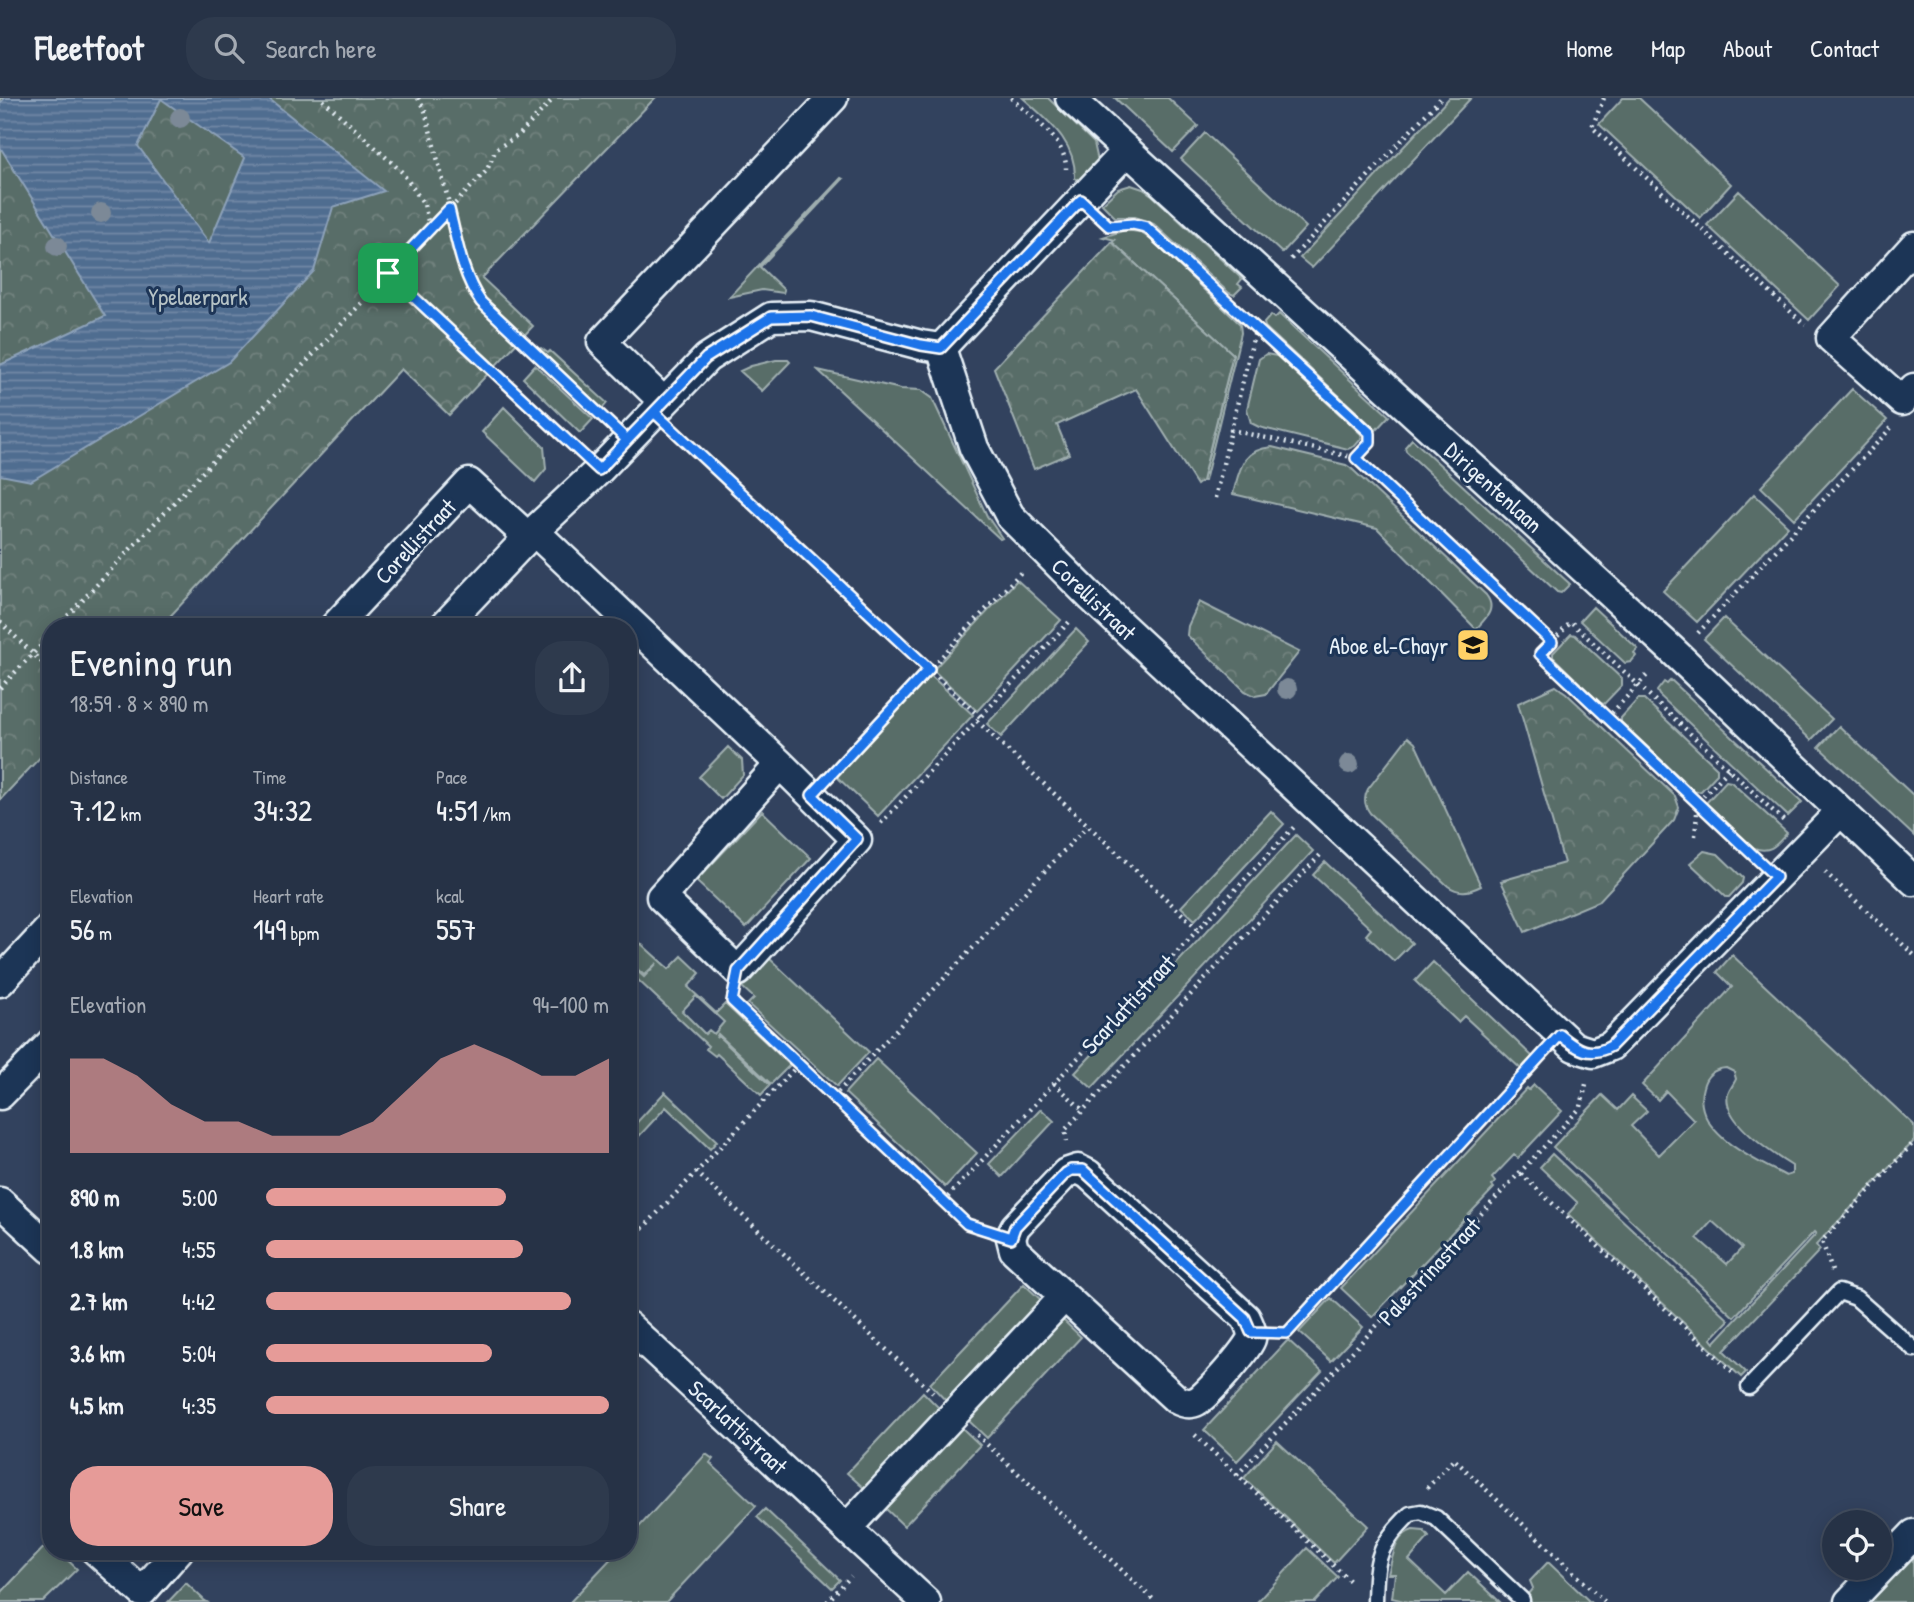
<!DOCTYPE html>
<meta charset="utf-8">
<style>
:root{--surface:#263246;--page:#2e3a4d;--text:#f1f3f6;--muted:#a4aab3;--line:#424d5f;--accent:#e69b98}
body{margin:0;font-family:"Patrick Hand",sans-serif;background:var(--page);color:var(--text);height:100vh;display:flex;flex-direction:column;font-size:26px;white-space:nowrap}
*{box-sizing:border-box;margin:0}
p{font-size:23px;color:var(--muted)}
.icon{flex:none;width:38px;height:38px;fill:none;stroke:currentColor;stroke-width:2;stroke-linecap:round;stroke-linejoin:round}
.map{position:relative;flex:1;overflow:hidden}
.panel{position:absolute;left:42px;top:520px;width:595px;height:942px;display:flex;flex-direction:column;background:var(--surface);border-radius:28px;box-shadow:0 4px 18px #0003,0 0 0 2px var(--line)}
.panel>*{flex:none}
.buttons{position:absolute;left:1822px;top:1412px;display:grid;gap:14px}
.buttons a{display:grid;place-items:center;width:70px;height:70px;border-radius:50%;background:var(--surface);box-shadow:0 4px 18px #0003,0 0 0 2px var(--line);font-size:35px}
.pin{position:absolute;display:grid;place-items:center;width:60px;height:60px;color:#fff;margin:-30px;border-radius:14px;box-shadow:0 4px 10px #0006}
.round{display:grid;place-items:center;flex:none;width:74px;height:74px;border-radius:28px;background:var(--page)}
.overview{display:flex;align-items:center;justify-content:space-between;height:119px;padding:0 28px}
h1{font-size:38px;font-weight:600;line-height:52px}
.figures{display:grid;grid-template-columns:repeat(3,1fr);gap:10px;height:119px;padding:7px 28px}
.figures div{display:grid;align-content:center}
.figures b{font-size:30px;font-weight:600}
.figures small{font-size:19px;font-weight:400}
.figures p{font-size:19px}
.chart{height:196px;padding:14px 28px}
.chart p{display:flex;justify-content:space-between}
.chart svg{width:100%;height:126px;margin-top:7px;fill:var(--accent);opacity:.7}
.cta{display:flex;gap:14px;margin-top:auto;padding:14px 28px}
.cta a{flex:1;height:80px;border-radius:28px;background:var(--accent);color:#111;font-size:28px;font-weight:600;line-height:80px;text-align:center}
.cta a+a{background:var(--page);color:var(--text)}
ul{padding:0 28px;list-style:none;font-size:23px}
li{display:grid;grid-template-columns:112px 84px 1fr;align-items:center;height:52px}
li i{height:18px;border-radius:9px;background:var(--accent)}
header{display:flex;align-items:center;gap:42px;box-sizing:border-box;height:98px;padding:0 35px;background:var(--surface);border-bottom:2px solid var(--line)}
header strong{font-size:33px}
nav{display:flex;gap:38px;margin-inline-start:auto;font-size:24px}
.search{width:490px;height:63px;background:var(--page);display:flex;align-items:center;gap:18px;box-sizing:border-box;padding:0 24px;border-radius:28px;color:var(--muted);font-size:26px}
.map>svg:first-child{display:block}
.grass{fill:#596d68;stroke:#a0afb0;stroke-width:2;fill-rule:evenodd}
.park{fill:url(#park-crowns);stroke:#a0afb0;stroke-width:2}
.water{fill:url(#water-rules);stroke:#8da2ba;stroke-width:2;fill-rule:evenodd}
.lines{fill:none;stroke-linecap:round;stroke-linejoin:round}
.lane-casing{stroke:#e8f1f8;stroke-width:19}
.street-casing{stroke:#e8f1f8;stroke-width:33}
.path{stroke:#e8f1f8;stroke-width:4.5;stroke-dasharray:2 5;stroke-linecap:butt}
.lane{stroke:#1d3557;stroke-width:14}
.street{stroke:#1d3557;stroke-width:28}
.tree{fill:#7b8997}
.route-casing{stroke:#fff;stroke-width:14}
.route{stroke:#1a73e8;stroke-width:9}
.labels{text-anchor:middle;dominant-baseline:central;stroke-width:6;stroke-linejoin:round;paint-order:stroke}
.park-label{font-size:23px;fill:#b6c3c6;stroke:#1d3557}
.street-label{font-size:23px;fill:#e8f1f8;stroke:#1d3557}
.poi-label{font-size:23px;fill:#e8f1f8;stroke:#1d3557;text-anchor:end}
</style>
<header>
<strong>Fleetfoot</strong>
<div class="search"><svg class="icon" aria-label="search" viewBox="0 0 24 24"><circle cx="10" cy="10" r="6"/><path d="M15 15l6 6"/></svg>Search here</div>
<nav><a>Home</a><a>Map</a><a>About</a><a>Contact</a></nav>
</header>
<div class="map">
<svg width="1914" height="1504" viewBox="0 0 1914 1504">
<defs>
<pattern id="park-crowns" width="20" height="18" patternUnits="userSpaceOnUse" patternTransform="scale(1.75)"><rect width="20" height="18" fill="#596d68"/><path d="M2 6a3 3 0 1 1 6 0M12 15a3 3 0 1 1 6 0" fill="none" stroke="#71827e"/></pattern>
<pattern id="water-rules" width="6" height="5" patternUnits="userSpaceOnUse" patternTransform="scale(1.75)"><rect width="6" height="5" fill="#506d90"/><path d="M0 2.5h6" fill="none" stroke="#7289a6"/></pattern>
</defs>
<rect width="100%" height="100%" fill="#32425e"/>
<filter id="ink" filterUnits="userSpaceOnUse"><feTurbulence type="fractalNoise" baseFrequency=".0143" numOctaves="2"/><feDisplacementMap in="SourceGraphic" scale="14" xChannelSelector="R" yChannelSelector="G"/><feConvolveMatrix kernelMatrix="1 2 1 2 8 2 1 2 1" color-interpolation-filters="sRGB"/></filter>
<g filter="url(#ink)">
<path class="grass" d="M1023,0H1048L1094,45L1098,63L1081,86L1075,80C1076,43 1048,23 1023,0Z
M1115,0H1168L1198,28L1173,54Z
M1449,0H1471L1312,170L1300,160Z
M1623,0H1639L1731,86L1700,120L1599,26Z
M1205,35L1306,129L1282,155L1181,61Z
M841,80L843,81L760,169L784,192L783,195L762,192L729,199Z
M1131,87L1143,91L1152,97L1242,181L1238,186L1242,189L1234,197L1229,195L1154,126L1135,119H1115L1102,106L1118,91Z
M1739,93L1840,188L1809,222L1707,127Z
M1125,132L1140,134L1153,143L1240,226L1241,235L1205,383H1202L1233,256L1112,144L1115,142L1103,139Z
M1279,216L1389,318L1376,332L1265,229L1264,225L1271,217L1275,220Z
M541,250L548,255L550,253L607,305L602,311L539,252Z
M1266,256L1277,258L1361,336L1362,340L1355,348L1348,351L1259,329L1251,325L1247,311L1259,261Z
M776,262H788L790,264L762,293L740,273L751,268Z
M535,267L593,321L580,335L523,280Z
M818,272L901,291L921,292L932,300L987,418L1002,440L1000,441Z
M1852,291L1887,322L1794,421L1761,389Z
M504,309L544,349L546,371L535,384L482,334Z
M1412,341L1570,486L1561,495L1557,494L1406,353L1405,349Z
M1754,396L1788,428L1697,524L1663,493Z
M1017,482L1061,522L977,613L933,572Z
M1593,509L1638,551L1634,555L1636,558L1631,564L1625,565L1580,523Z
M1724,520L1832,621L1811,642L1704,541Z
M1076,531L1089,544L1001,639L987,626Z
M1571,536L1575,537L1622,581V587L1604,606L1600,605L1553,559V555Z
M929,576L973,617L878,718L835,677Z
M1671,582L1802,704L1788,718L1659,597L1657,593L1664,584L1667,586Z
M1638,601H1644L1717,670V676L1701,693L1695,694L1621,624V620Z
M1839,628L1914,698V738L1819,649Z
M1408,639L1415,645L1481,788C1469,794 1459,796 1448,788L1370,715C1364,707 1363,700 1368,691Z
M728,649L742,662L743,677L721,701L699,679Z
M1726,683L1731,684L1787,735C1777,746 1771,756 1754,750L1705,706Z
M762,713L811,760L746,830L696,783Z
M1271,713L1284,726L1195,822L1181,809Z
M1296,737L1313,753L1092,990L1075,975Z
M1704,753L1718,756L1743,780L1742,785L1729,799H1726L1690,765Z
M1325,764L1412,845L1394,863L1366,837L1371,831L1313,777Z
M628,834L669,871L682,858L700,875L688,889L716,915L725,906L790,967L771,986L718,936L716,940L718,938L770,987L761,997L717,956L715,958L706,951L708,948L638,882L628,892V865L644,879L657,865L644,877L628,863ZM696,898L724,924L714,936L709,932L705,936L682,913Z
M1732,857L1914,1027V1043L1816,1147L1820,1152L1724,1253L1746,1274L1741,1279L1568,1116L1578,1105L1540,1069L1552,1056L1729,1222L1711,1241L1714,1245L1816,1136L1814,1134L1734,1219L1553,1049L1602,997L1618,1012L1631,998L1647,1013L1631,1028L1659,1057L1694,1022L1666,993L1658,1002L1642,987L1732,889L1717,874ZM1726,970L1734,974L1736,981C1734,986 1730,990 1728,996C1721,1022 1773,1056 1792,1068V1076L1786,1078C1755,1062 1690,1034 1703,989C1706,977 1714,971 1726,970ZM1712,1123L1742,1150L1727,1166L1697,1140Z
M768,859L869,954L837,988L748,906L754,900L741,888Z
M1433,864L1533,959L1522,972L1464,918L1458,924L1415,883Z
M876,961L977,1055L945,1089L845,995Z
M1534,987L1562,1013L1518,1060L1514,1057L1492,1080L1495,1084L1492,1088L1494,1090L1372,1219L1341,1190L1527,990L1529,992Z
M665,994L717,1043L710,1051L666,1009L628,1050V1034Z
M1041,1011L1054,1023L1002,1079L989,1066Z
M1024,1186L1042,1203L947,1304L930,1286Z
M1331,1200L1363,1229L1331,1263L1299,1234Z
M1063,1222L1081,1239L987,1340L969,1323Z
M1288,1242L1322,1273L1237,1363L1204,1332Z
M923,1294L940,1311L865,1391L847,1375Z
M962,1330L980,1347L904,1428L886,1411Z
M1277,1343L1368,1428L1334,1465L1244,1380Z
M706,1356L713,1361L710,1365L756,1408L666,1504H570L618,1453L628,1452V1441Z
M765,1411L840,1482L832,1490L757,1419Z
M1413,1432L1424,1433L1429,1439L1409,1462L1446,1497L1468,1474L1500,1504H1408L1392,1500L1395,1476H1388C1393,1460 1394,1437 1413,1432Z
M49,1444L51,1452L58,1453L77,1471L43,1504H0V1496Z
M1307,1450L1338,1479L1315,1504H1257Z
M1913,1458L1914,1504H1870Z
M1548,1464L1590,1504H1521L1533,1490L1530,1483Z
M186,1485L204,1502L207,1504H168Z"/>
<path class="park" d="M0,0H655L482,180L533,228L449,317L401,271L161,528H51V657L46,653L0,702Z
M1112,144L1233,256L1202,383L1197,387L1136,291L1057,327L1069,356L1034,371L994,270Z
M1272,349L1346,367L1352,371L1486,497C1497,511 1486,520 1476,531L1377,430L1233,396C1240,371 1241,352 1272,349Z
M1199,504L1299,554L1266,596L1255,598L1245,593L1187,537L1188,528Z
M1556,588L1566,595L1675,698L1679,709L1674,722L1599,803L1525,834L1501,783L1564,765L1518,605Z"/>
<path class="water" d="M5,0H268L384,93L333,109L314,173L229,264L31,383L0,377V267L105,218L0,49V5ZM161,1L245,60L209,145L138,48Z"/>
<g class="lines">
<defs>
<path id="lane" d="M1749,1289L1839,1194L1856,1200L1914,1251
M1375,1504C1376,1459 1378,1448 1410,1416L1421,1414L1436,1420L1522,1502"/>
<path id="street" d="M1070,0L1671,551L1914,783
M1914,148L1831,240L1902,303L1914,290
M941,250L974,350L1010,418L1092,500L1574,949L1593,955L1611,948L1840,714
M941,250L1126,54
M664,304L602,244L833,0
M534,433L780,666
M335,528L469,385L528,439
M444,528L534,433L599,372L707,260L771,219L811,218L921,247L941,250
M780,666L857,742L738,873L661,799Z
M0,884L51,829
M0,997L51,945
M1078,1071L1088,1076L1246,1220C1249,1227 1253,1234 1251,1241C1249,1250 1206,1299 1197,1303C1190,1307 1183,1305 1176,1301L1014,1152L1011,1140L1015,1129L1066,1075Z
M0,1104L51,1151
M628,1228L926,1504
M847,1430L1064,1199
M95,1452L142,1494L179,1452
M1849,1504L1914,1436"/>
</defs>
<use href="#lane" class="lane-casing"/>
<use href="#street" class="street-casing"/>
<path class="path" d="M418,0L425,13L471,190L481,204L606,322
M1011,0C1030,18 1067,42 1066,71
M1604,0L1592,29L1805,227
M1102,122L1109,128C1127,125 1140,125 1154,135L1370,335V345L1356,360L1544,536L1552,544L1571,524L1785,724
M431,131L487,72L496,51L519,37L554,0
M1291,161L1441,0
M388,175L577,352
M1256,229L1231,332L1356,360
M677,335L980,619
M1215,400L1231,332
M0,524L51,573
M58,528L430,132L424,106L402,74L321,0
M1698,535L1891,330
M1552,544L1540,557L1754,757
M0,590L51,537
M1607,620L1650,574
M977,623L1198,831
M832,675L1023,472
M881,725L1071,522
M1695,738L1698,704L1729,671
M1825,774L1914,857
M735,905L967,1126L984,1132
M1054,985L1083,1012
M833,999L1087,728
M1067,1044L1065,1032L1322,755
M696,1074L933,1295
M1521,1076L1733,1274
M943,1104L1294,729
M628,1146L799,966
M1832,1173L1822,1143L1914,1044
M1280,1235H1287L1539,960
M977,1337L1156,1504
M1195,1337L1351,1484
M1237,1377L1581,1009L1586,986
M1427,1390L1454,1361L1605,1504
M827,1504L851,1478"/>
<use href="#lane" class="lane"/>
<use href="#street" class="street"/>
</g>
<g class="tree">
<circle cx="180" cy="20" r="10"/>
<circle cx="101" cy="115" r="10"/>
<circle cx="57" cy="148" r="10"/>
<circle cx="1287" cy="591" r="10"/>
<circle cx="1349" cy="666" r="10"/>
</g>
</g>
<g class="lines" filter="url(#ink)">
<defs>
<path id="route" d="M388,175L599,372L654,314L929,571L812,697L857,741L738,873L732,903L967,1126L1011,1140L1015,1129L1066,1075L1071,1072H1083L1245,1220L1251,1234L1287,1235L1560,937C1577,951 1590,960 1611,948L1776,779L1540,556L1552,544L1356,360L1370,345V335L1146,129L1133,126L1109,128L1081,102L941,250L921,247L811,218L771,219L706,260L627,342L481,204C462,177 457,143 449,111L388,175"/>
</defs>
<use href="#route" class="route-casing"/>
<use href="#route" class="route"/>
</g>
<defs>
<symbol id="school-square" viewBox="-11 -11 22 22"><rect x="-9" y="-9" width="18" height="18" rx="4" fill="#ffd166" stroke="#1d3557"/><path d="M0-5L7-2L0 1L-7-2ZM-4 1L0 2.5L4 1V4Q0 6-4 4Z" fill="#111"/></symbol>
</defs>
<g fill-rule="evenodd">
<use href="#school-square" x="1454" y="528" width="38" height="38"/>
</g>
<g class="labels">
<g class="park-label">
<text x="198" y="198">Ypelaerpark</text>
</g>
<g class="street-label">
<text transform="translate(1494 389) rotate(42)">Dirigentenlaan</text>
<text transform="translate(415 443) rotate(-47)">Corellistraat</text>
<text transform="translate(1094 501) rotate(44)">Corellistraat</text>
<text transform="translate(1128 906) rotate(-47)">Scarlattistraat</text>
<text transform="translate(1429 1173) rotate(-47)">Palestrinastraat</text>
<text transform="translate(738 1329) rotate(43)">Scarlattistraat</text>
</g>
<g class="poi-label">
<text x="1448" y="547">Aboe el-Chayr</text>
</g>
</g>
</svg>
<div class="buttons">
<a><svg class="icon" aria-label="locate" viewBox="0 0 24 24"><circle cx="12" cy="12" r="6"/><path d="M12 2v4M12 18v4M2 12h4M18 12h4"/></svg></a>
</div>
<div class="pin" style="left:388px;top:175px;background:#1e9e55"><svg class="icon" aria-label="arrive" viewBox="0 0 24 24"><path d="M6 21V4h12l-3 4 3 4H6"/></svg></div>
<section class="panel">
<div class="overview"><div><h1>Evening run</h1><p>18:59 · 8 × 890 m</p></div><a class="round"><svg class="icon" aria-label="share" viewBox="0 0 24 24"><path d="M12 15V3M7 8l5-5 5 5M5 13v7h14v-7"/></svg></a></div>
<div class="figures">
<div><p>Distance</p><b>7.12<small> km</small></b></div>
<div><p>Time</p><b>34:32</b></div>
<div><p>Pace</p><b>4:51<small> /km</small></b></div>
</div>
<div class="figures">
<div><p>Elevation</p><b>56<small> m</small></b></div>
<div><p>Heart rate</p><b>149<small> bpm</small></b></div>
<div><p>kcal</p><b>557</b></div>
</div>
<div class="chart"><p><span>Elevation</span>94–100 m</p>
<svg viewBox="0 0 160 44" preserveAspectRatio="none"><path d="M0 44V11L10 11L20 17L30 27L40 33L50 33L60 38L70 38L80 38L90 33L100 22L110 11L120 6L130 11L140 17L150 17L160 11V44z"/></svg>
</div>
<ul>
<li><b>890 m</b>5:00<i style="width:70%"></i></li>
<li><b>1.8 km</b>4:55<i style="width:75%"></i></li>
<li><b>2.7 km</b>4:42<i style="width:89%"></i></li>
<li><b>3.6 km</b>5:04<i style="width:66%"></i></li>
<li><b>4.5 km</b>4:35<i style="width:100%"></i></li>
</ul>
<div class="cta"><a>Save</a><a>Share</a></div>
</section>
</div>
